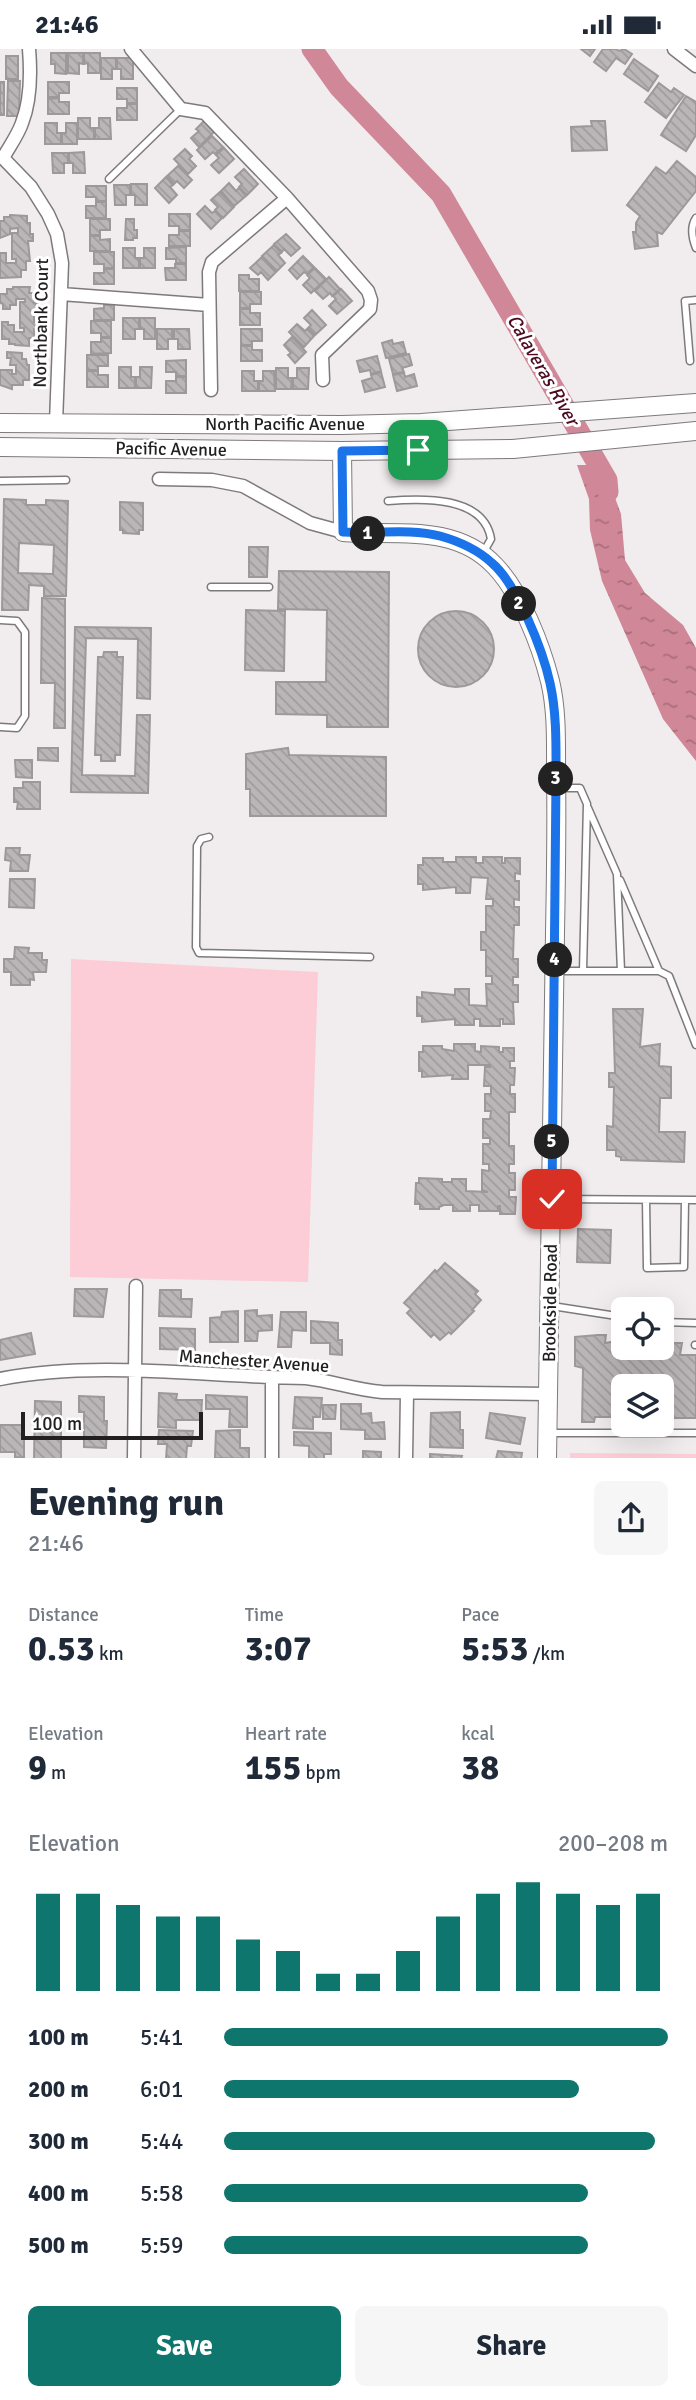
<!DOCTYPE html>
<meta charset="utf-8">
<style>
:root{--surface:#fff;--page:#f6f6f7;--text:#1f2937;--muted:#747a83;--accent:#0f766e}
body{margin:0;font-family:Signika,sans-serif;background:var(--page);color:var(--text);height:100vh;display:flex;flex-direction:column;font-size:26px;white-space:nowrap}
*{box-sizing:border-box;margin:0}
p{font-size:23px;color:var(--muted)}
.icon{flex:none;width:38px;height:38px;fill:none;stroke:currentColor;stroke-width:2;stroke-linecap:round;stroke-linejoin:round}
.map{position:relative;height:1409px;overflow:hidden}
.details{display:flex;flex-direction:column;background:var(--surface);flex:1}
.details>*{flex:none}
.buttons{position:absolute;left:611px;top:1248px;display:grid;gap:14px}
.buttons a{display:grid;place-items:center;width:63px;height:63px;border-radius:10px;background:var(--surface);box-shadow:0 7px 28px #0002;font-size:35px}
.scale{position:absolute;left:21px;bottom:18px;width:182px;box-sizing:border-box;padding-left:7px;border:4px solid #211f1f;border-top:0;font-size:19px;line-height:24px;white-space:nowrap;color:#211f1f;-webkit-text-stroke:5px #fff;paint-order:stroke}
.pin{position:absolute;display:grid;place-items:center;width:60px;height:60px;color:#fff;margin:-30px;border-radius:14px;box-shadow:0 4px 10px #0006}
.km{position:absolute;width:35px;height:35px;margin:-18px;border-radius:50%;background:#222;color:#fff;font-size:19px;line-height:35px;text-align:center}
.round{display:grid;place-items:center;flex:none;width:74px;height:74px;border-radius:10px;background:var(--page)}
.head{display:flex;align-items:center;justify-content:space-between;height:119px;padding:0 28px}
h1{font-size:38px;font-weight:700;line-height:52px}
.stats{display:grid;grid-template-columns:repeat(3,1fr);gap:10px;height:119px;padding:7px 28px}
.stats div{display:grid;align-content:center}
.stats b{font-size:35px;font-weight:700}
.stats small{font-size:19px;font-weight:400}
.stats p{font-size:19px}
.chart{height:196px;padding:14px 28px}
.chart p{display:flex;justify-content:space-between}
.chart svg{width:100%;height:126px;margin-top:7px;stroke:var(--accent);stroke-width:6}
.action{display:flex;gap:14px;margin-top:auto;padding:14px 28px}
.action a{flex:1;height:80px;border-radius:10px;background:var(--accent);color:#fff;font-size:28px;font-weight:700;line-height:80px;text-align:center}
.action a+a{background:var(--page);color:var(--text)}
ul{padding:0 28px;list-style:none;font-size:23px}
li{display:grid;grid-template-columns:112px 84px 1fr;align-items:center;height:52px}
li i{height:18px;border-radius:9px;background:var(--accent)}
.status{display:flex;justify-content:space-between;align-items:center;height:49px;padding:0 35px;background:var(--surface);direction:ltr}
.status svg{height:19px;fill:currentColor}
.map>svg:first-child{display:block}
.garden{fill:#fccdd6}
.water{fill:url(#water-ripples)}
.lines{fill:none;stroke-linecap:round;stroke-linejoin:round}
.river{stroke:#d08798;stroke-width:21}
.building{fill:url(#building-back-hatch);stroke:#9d999a;stroke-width:2;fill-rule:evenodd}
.lane-casing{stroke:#7e7a7b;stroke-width:9}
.street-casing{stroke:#7e7a7b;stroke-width:15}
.secondary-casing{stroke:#7e7a7b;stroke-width:20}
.lane{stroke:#fff;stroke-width:6}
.street{stroke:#fff;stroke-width:12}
.secondary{stroke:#fff;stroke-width:18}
.route-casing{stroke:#fff;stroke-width:14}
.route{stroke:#1a73e8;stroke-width:9}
.labels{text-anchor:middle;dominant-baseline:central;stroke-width:6;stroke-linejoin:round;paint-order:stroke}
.street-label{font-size:18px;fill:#211f1f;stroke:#fff}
.water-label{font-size:19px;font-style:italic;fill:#4d0b23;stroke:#fff}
</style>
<div class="status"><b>21:46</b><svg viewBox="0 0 49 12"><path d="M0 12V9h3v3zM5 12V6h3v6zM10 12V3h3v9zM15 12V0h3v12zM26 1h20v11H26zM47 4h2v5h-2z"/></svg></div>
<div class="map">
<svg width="696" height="1410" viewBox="0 0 696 1410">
<defs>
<pattern id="water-ripples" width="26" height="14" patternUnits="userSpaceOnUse" patternTransform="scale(1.75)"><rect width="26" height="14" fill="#d08798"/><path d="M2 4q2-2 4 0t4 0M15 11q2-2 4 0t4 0" fill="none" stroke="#a86e7b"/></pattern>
<pattern id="building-back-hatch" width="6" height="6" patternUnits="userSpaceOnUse" patternTransform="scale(1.75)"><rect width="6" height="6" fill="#bab5b6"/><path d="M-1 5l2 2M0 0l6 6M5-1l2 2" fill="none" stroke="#a09b9c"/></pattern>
</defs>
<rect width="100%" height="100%" fill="#f1eced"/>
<path class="garden" d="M71,910L318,923L308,1233L70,1228Z
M570,1404L696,1405V1409L570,1410Z"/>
<path class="water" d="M577,416H603L621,465L625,511L645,544L683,576L696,599V712L663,670L602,532L590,481L589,450Z"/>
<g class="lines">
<path class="river" d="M312,0L339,38L441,145L607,431L608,443"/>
</g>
<path class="building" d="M581,0H595L590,7Z
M603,0H616L619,2L624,0L632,5L625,15L616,9L606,22L594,13Z
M51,4H66V25L55,24V15H51Z
M68,4H83V15L79,14V25L68,24Z
M84,4H100V24H88V14L84,15Z
M6,7H18V30H6Z
M101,9H116V20H112V30H101Z
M117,9H133V30H121V20H117Z
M634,10L658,27L648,42L624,25Z
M8,32H20L19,67H7Z
M0,33H4V66H0Z
M48,33H69V44H59V48H48Z
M659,34L671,43L674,39L684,46L666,69L645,53Z
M117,39H137V54H127V50H117Z
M686,47L696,53V86L686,102L661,86Z
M59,49V53H69V65H48V50Z
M127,55H137V71H117V59H127Z
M78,69H90V79H94V90H78Z
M99,69H110L111,90H95V79H99Z
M204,72L214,83L199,98L191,89L199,82L196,80Z
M591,72H605L607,101L572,102L571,78L592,77Z
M45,74H57V84H61V95H45Z
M66,74H77V95H62V84H66Z
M212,87L223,98L215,105L213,103L205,110L197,101Z
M224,99L234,110L219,124L211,116L219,109L216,106Z
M185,100L192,107L189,110L196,117L188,125L174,110Z
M84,103L85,124H73V114H69V104Z
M52,104H68V114H64V124H53Z
M677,112L696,128V142L662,185L657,183L658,197L635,200L633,183H636V174L640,167L627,156L656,118L666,125Z
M178,117L192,131L184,139L177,132L174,135L167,127Z
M244,120L258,135L247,146L239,138L242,135L235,128Z
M166,128L173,136L170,138L177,146L169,154L155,139Z
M229,134L236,142L239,139L246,147L234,157L221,142Z
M131,135H147V156H135V146H131Z
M114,136H130V146H126V156H115Z
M86,137H106V152H96V148H86Z
M220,143L234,158L223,169L215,161L218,158L211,151Z
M96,153H106V169H86V157H96Z
M205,157L212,164L215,162L222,169L211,180L197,165Z
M169,165H190V181H179V177H169Z
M10,166L27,167V174H30V185H33V192H28L30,212H26V221H21V228L0,229V204H6V214H16V210H12V184H18V179L10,180V185L0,189V172H4V168H10Z
M90,170H110V181H100V186H90Z
M126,170H134V181H137V189H133V191H125Z
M179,182H190V197H169V186H179Z
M286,185L300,199L291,207L284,200L282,203L274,195Z
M90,187H100V191L110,190V202H90Z
M274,196L281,204L278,206L285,214L277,222L262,207Z
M186,198V214H176V210H166V199Z
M123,199H135V209H139V219H123Z
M144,199H155V219H140V209H144Z
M94,203H114V219H104V215H94Z
M303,207L314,218L307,225L304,223L297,230L289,221Z
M262,208L276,223L268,231L261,223L258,226L250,219Z
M175,215H186V231H166L165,219H175Z
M315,219L326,230L311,244L303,236L310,229L307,226Z
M104,220H114V235H94V224H104Z
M239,226H249V230H259V242H239Z
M329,228L340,240L332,247L330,244L323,250L315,242Z
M13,238H30L29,244H34V254H38V262L34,261V273H37V280H34V289H29V297L15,296V295H9V290H2V273H8V276H14V283H24V279H20V253H25V250H16V256H10V260H3V255L0,254V245H7V240H13Z
M341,240L352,252L337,265L329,257L336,250L333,247Z
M240,243H261V255H250V259H240Z
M104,256H114V271H94V260L104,259Z
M240,260H250V264H260V276H240Z
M312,261L326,276L315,286L308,279L311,276L304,269Z
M123,269H139V280H135V290H123Z
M140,269H155V290H144V280H140Z
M91,272H111V288H101V284H91Z
M297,275L305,282L307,280L314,287L304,298L289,283Z
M157,280H172V290H168V300H157Z
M174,280H189L190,300H178V290H174Z
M241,280H262V292H252V296H241Z
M292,288L306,303L295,314L288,306L291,304L284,296Z
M101,289H111V304L91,305V293H101Z
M392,291L393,295L403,293L406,304L386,309L382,294Z
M241,297H252V301H262V312H241Z
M7,303L22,304V310H26L27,316H29V331H23V336H12V340L0,336V321H12V325H16V316H10L11,309H7Z
M409,305L412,316L402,319L404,323L393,325L389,310Z
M87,306H108V317H98V321H87Z
M377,307L381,322L371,325L370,321L360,323L357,312Z
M186,311V327H176V323H166V312Z
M119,318H131V328H135V339H119Z
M140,318H152L151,339H136V328H140Z
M276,319H288V329H292L291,340H276Z
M297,319H309L308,340H293V329H297Z
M87,322H98V326H108V338H87Z
M242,322H254V332H258V342H242Z
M263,322H274L275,342H259V332H263Z
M381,323L385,338L365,343L362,332L372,329L371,326Z
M404,324L405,328L414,325L417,337L397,342L393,326Z
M176,328H186V344H166V332H176Z
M4,450L26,451V456H46V451L68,452L66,547H44V537L29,536L28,561H2ZM19,494L54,496L53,525L18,524Z
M120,453L143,454V481H139V485L123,484V481H120Z
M249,498H268L267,528H249Z
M279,522L389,523L388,678H327V666L276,665V633H326L327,561L278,560Z
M42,549L65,550V679H54L55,634H41Z
M246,561L285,562L284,622L245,621Z
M418 600a38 38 0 1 1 76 0a38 38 0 1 1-76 0Z
M75,578L151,579L150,650L137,649L138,590L86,589L82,726L135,727L137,666H150L148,744L71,743Z
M104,603H117V608H123L120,706H115V712H101V706H95L98,608H103Z
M38,699H58V712L38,711Z
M288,699L289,706L386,708V767H250V740H246V705Z
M15,711H32V729L16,728Z
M23,733H40V760H17L18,753H14V739H23Z
M6,799H20L19,806H30L28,822H10L11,812L5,811Z
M456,808H476V814H483V808H502V814H505V809H520V825L515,824V832H519V851L514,850V858H519V876H514L513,910H518V928H513V936H518V953H513L514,975H503V970H500V977H480V970H474V976H455V970L422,973V967H417V948L422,949V943L455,946V940H469V956L487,957L486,935H492V927H486V901H481V883H486V857H493V850H486L488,829L471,828L470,844H456V838L423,841V835H418V816H423V809H443V813H456Z
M10,830H35L34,859L9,858Z
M15,898L29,899L28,904H42V911H47L46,923H33L34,931L30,930V936H11V923H4V910H14Z
M613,960H643L640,998L660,995L659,1017L671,1018V1049H660L659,1083H685L684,1113L621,1111V1108L616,1107V1101H607V1077L613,1078L614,1038H609V1024H615Z
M454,995H475V1002L481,1003V997L499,998V1003H503V999H514V1012H510V1019H515L514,1036H510V1045H515V1063H509V1097H514V1115H509V1124H515V1141H509V1148H516L515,1165H500V1157H498V1162H479V1156H470V1162H453V1156H444L439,1158V1160H420V1155H415L416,1134H419V1129L442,1130V1133H452V1130H466V1142L488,1143L482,1141V1121L489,1122V1115H483V1095H490V1089H483V1070H490L491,1062H485V1045H491V1037H484L485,1018H490V1016H468V1030H452L453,1026L422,1028V1022H419V1003H423V997H442V1000L454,1002Z
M578,1180L611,1181L610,1214L577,1213Z
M445,1214L478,1242L475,1245L481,1251L472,1261L474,1262L451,1285L449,1283L440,1291L434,1285L431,1288L407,1264L411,1260L404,1254L435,1221L437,1223Z
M75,1240H107L103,1268L74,1267Z
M160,1241H181V1250H192L191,1268L159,1267Z
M257,1261V1267L272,1266V1281L258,1282L257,1292H245V1262Z
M238,1262V1293H210V1269L221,1268L222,1263Z
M281,1263H306V1282L292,1281L291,1298H278Z
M311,1272L338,1274V1291H342V1306L330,1305V1294H311Z
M160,1279L195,1280V1301L160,1300Z
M31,1284L35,1305L0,1311V1291Z
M598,1286H606L605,1294L623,1291V1298H662V1287H672L671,1294H682L680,1306H696V1369H662V1337H623V1368H595L594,1373H582L583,1319L575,1317V1288Z
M159,1344L177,1345L176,1351H202L201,1371H176V1379L158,1378Z
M206,1346L247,1348V1378H229L230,1360H206Z
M79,1347L104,1348V1372H107L106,1399L84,1398V1363H79Z
M295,1348L322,1349L320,1368H313V1380L293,1379Z
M35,1352L61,1353V1410H34Z
M341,1355H361V1365L371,1364L372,1374L384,1373L385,1390H365V1381L341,1380Z
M323,1356H336L335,1370H323Z
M460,1363V1381H463V1399L430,1398L431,1364Z
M490,1364L525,1369L520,1395L486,1389Z
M0,1376H24V1409L15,1408V1403H0Z
M159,1381L193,1382L191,1397H187L186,1410H166L167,1395H158Z
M240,1381V1399H249V1410L215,1409L216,1382Z
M294,1383L331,1384V1405H324V1410H309V1397L294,1396Z
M363,1402L381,1403V1410H363Z
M498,1402L522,1404L521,1410H496Z
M430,1405L462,1407L461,1410H430Z"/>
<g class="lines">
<defs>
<path id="lane" d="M109,130L181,60
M696,169C690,178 692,189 696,199
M690,312L685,252L696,251
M0,432L66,431
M388,452C423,449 484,447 491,490L483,504
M211,538H269
M0,571L17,572L25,583V667L17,679L0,678
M557,739H580L587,755L583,922
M588,759L617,825L621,922
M209,788L201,790L197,797L196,898L199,904L370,908
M620,831L659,922
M557,922H659L669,927L696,996
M554,1150L696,1151
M646,1151L647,1219L684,1218L685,1151
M552,1257L623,1268
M662,1273L696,1274
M695,1296H696
M549,1384H696"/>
<path id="street" d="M131,0L181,60L205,64L287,149L368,242L371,251L370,260L322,306L323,331
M674,0L696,17
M3,109L31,138L48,165L57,185L62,214L56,374
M3,109C9,98 18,86 22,74C31,51 31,24 29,0
M61,245L209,256
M211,341L209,223L212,213L287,149
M159,430L212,431L243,437L310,474L343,483
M0,1330C100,1311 205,1328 306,1329C332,1332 356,1341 382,1343L548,1345
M134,1410L136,1237
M272,1410V1329
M406,1410L407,1344"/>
<path id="secondary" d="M0,374L341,376L421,374L696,354
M0,398L342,402L513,400L696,382
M342,402L343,483C395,487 455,474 495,517C521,544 541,597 550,632C557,661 556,693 556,723C557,777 556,830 555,884C553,1059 549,1234 547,1410"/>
</defs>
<use href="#lane" class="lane-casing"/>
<use href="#street" class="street-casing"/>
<use href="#secondary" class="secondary-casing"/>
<use href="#lane" class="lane"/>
<use href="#street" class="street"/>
<use href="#secondary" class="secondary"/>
</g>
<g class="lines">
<defs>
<path id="route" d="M418,401L342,402L343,483C374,485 410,479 440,487C458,492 478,501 492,514C517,535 543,602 550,634C557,665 556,699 556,731L552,1150"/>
</defs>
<use href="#route" class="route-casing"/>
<use href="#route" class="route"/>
</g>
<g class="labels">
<g class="street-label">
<text transform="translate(41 274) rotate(-89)">Northbank Court</text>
<text x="285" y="375">North Pacific Avenue</text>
<text transform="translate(171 400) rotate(1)">Pacific Avenue</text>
<text transform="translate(550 1254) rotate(-89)">Brookside Road</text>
<text transform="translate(254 1312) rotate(4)">Manchester Avenue</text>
</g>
<g class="water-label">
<text transform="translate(543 321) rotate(60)">Calaveras River</text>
</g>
</g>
</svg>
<div class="buttons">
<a><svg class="icon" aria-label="locate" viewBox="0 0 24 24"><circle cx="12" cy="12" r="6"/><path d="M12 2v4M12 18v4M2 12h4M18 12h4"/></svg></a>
<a><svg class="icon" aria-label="layers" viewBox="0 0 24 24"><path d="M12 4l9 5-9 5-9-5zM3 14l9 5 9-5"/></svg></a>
</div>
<div class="scale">100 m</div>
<div class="pin" style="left:418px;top:401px;background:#1e9e55"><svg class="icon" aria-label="arrive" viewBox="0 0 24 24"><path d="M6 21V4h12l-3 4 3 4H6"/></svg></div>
<div class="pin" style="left:552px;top:1150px;background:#d93025"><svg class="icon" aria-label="check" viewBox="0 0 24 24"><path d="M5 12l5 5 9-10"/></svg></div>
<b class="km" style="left:368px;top:485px">1</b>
<b class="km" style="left:519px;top:555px">2</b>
<b class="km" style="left:556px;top:730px">3</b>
<b class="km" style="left:555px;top:911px">4</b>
<b class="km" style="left:552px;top:1093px">5</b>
</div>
<section class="details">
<div class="head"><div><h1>Evening run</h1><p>21:46</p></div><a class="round"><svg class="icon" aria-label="share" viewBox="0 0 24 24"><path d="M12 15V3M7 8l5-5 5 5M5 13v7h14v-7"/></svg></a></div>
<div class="stats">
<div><p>Distance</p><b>0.53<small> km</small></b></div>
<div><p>Time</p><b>3:07</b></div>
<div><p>Pace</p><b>5:53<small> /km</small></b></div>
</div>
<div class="stats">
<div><p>Elevation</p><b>9<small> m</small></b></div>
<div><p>Heart rate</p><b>155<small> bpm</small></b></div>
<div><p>kcal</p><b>38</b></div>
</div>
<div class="chart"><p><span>Elevation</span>200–208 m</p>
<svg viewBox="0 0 160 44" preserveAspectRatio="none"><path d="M5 44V10M15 44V10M25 44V14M35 44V18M45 44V18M55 44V26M65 44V30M75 44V38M85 44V38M95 44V30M105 44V18M115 44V10M125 44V6M135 44V10M145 44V14M155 44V10"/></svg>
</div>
<ul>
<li><b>100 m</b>5:41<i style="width:100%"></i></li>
<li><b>200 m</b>6:01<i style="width:80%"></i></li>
<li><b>300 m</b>5:44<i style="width:97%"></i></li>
<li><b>400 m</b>5:58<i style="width:82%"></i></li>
<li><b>500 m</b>5:59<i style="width:82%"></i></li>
</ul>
<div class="action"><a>Save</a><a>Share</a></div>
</section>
